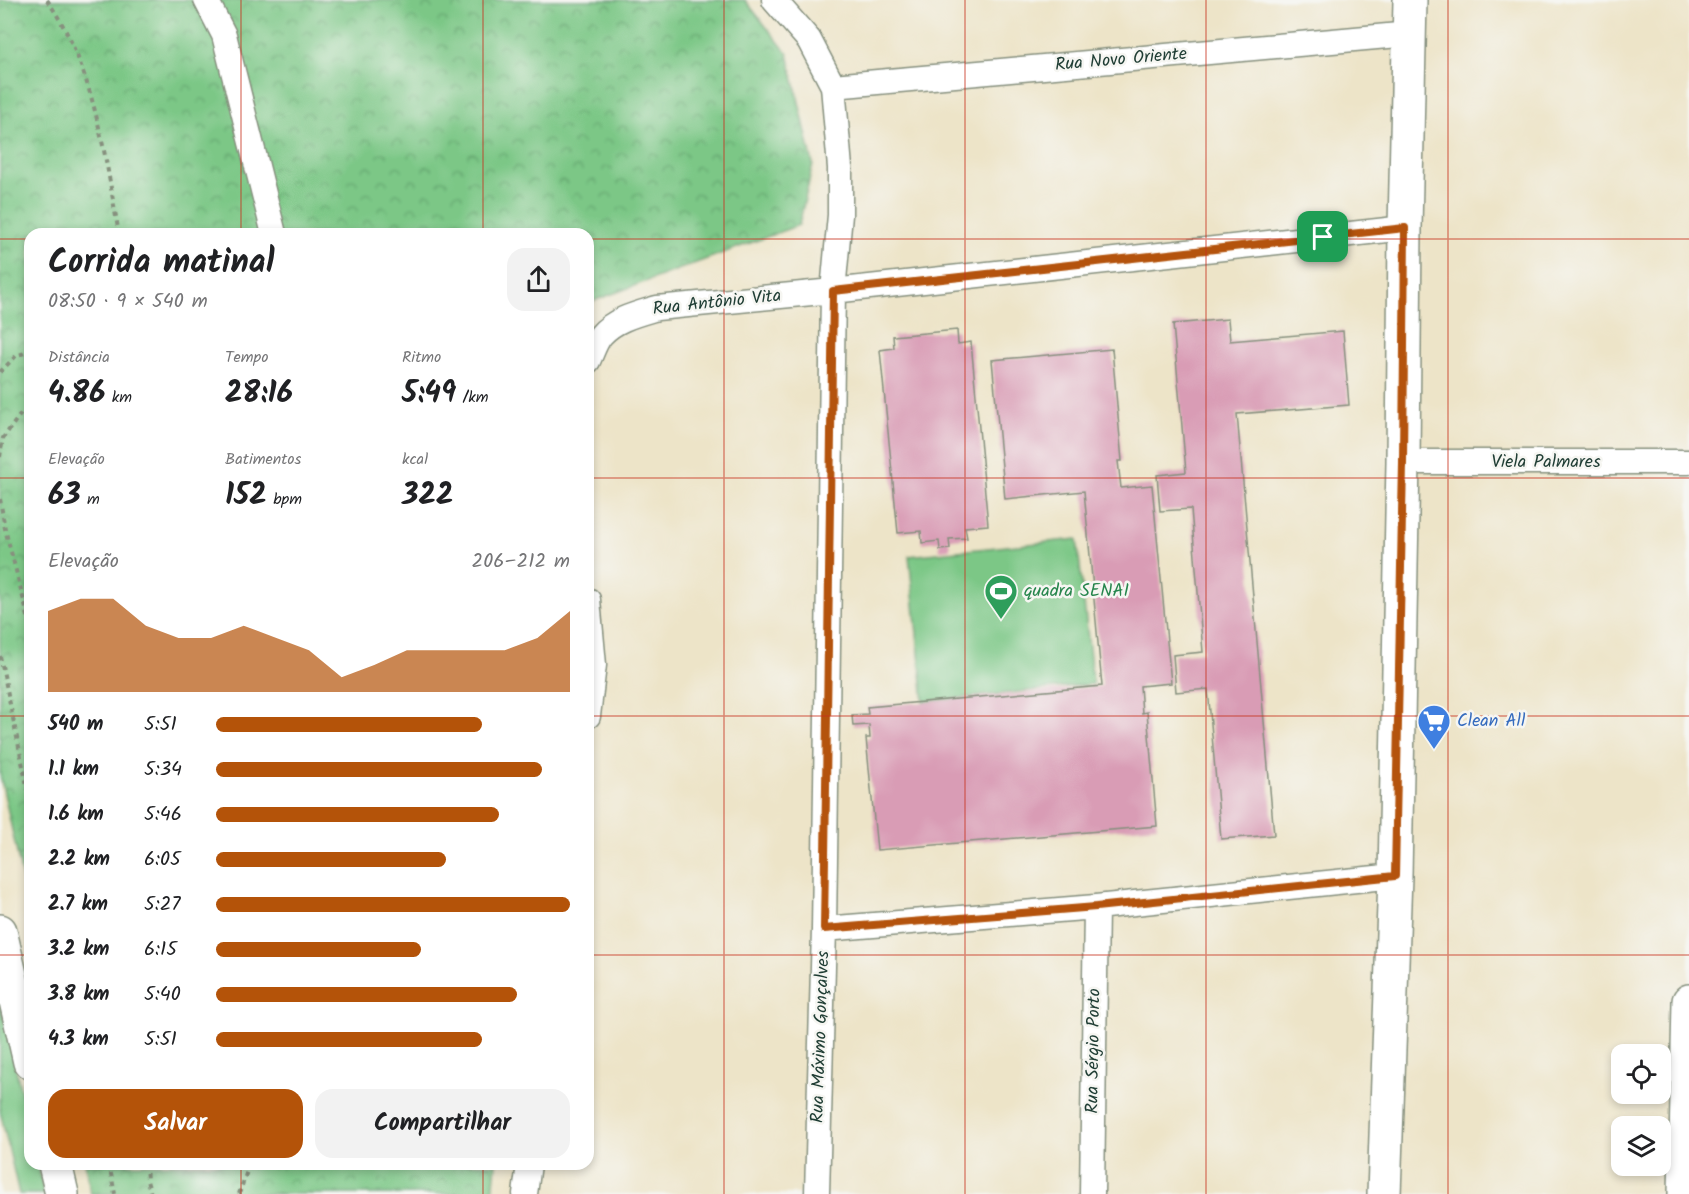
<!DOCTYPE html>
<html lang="pt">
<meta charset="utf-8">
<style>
:root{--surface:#fff;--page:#f2f2f2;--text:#202124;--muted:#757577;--accent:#b45309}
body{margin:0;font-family:Kalam,sans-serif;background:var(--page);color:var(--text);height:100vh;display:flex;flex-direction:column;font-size:22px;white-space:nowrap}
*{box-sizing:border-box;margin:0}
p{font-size:20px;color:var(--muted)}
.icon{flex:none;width:33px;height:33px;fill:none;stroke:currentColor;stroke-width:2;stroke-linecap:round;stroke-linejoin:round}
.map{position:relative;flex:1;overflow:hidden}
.sheet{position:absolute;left:24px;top:228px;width:570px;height:942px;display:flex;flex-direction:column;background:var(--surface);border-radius:18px;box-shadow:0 3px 9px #0003}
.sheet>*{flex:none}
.fabs{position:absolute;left:1611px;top:1044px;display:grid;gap:12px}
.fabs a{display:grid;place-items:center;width:60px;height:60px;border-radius:12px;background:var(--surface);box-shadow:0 3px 9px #0003;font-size:30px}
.pin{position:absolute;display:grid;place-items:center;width:51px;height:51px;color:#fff;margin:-26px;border-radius:12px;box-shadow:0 3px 9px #0006}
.round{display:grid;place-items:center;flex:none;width:63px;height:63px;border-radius:18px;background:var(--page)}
.overview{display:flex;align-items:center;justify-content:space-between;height:102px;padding:0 24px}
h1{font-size:33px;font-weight:700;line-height:45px}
.figures{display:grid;grid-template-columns:repeat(3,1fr);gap:9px;height:102px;padding:6px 24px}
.figures div{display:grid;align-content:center}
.figures b{font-size:30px;font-weight:700}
.figures small{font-size:16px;font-weight:400}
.figures p{font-size:16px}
.chart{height:168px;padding:12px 24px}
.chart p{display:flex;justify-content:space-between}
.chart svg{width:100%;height:108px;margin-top:6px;fill:var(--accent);opacity:.7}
.button{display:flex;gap:12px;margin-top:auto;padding:12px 24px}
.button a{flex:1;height:69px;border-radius:18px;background:var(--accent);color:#fff;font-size:24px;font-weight:700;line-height:69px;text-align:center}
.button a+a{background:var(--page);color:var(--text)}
ul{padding:0 24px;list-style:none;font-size:20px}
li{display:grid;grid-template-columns:96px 72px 1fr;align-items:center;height:45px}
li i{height:15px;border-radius:8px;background:var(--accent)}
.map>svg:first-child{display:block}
.green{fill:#7bc786;stroke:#4d825d;stroke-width:1.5}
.park{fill:url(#park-crowns);stroke:#4d825d;stroke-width:1.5}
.building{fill:#d99cb5}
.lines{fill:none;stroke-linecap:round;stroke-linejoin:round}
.street-casing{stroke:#86907e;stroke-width:27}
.secondary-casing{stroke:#86907e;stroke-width:36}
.path{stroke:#86907e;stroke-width:4;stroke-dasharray:4.5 4.5;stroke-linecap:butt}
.street{stroke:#fff;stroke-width:24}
.secondary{stroke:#fff;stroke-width:33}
.route-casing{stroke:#fff;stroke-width:12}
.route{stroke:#b45309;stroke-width:8}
.grid{fill:none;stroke:#c8321e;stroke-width:1.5;stroke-opacity:0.55}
.labels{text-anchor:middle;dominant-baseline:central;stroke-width:5;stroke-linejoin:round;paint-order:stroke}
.street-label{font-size:18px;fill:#1f3d34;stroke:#f6f6f2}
.leisure-label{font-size:18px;fill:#27864d;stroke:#f6f6f2;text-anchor:start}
.shop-label{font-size:18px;fill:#366cbe;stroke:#f6f6f2;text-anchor:start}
</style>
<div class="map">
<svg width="1689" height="1194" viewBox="0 0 1689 1194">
<defs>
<pattern id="park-crowns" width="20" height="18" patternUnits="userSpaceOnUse" patternTransform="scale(1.5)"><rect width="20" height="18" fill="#7bc786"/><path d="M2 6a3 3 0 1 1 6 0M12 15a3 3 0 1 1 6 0" fill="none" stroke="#64a36e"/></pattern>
</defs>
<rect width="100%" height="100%" fill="#f6f6f2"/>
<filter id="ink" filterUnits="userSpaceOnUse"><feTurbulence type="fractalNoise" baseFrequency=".0167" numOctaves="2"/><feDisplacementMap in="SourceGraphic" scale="12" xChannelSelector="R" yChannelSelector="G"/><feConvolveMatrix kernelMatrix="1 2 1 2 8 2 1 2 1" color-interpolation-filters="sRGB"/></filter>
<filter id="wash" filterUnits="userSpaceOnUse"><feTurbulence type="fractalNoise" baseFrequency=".008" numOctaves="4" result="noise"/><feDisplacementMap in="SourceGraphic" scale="24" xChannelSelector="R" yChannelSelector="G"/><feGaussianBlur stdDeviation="1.35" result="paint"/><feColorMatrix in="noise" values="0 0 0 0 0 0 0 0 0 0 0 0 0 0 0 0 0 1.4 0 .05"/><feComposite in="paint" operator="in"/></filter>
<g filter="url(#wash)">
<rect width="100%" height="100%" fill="#ede4c8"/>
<path class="green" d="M1077,539L1093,684L924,702L909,556Z
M0,1000L30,1131V1164H38L44,1194H19L0,1111Z"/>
<path class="park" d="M0,0H745L788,54L813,164L799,225L588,303V234H30V913L0,775Z
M85,1164H496L493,1194H91Z"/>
<g id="blocks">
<path class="building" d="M1228,319L1230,341L1343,331L1349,405L1237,414L1274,835L1221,839L1208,689L1176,692L1173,655L1203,652L1191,509L1160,511L1157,475L1186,472L1173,324Z
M957,330L958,344L971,342L988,525L965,527L967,538L949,539L950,549L940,550L939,541L922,543L921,531L898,533L880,350L894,348L893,336Z
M1112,349L1122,461H1118L1121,488L1152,485L1171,683L1140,686L1142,713L1147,712L1157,826L877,850L866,738H870L869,725L853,726L852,715L868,714L867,707L1102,686L1084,491L1005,499L992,360Z"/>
</g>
</g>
<g filter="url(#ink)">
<use href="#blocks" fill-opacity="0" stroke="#86907e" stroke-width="1.5"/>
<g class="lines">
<defs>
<path id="street" d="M206,0L224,35L274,234
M774,0L809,40L833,86L840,168V215L833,291L824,929L817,1194
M833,86L1410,34
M588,361C592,353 595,342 601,335C615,319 637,314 657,308L833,291L1405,228
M1403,462H1689
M588,600L594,665L588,716
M824,929L1096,907L1395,876
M525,1194L529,1164
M1092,1194L1096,907"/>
<path id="secondary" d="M0,931L30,1062
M55,1164L62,1194
M1384,1194L1395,876L1403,462L1405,228L1410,0
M1685,1194L1689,1001"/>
</defs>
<use href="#street" class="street-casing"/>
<use href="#secondary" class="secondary-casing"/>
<path class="path" d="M47,0C94,66 105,156 119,234
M0,372L17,355L30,352
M0,457L3,438L23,411L30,407
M0,499L5,529L30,624
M0,656L30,800
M109,1164L115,1194
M146,1164L147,1181L151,1194
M239,1194L248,1168V1164"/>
<use href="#street" class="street"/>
<use href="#secondary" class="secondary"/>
</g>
</g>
<g class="lines" filter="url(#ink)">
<defs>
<path id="route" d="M1405,228L1403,462L1395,876L1096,907L824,929L833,291Z"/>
</defs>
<use href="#route" class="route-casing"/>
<use href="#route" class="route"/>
</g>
<path class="grid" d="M241,0V234M483,0V234M724,0V1194M965,0V1194M1206,0V1194M1448,0V1194M0,239H30M588,239H1689M0,478H30M588,478H1689M0,716H30M588,716H1689M0,955H30M588,955H1689M241,1164V1194M483,1164V1194"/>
<defs>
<symbol id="stadium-pin" viewBox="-11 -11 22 30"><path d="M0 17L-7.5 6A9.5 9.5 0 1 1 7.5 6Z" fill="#2e9e5b" stroke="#f6f6f2"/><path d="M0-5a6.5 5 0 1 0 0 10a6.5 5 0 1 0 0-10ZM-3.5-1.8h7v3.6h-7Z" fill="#fff"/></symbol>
<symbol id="supermarket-pin" viewBox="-11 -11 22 30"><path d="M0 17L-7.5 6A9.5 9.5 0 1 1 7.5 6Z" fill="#3f7fe0" stroke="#f6f6f2"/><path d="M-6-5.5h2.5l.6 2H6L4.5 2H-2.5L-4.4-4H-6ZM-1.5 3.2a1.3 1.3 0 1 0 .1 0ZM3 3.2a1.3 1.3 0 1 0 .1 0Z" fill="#fff"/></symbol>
</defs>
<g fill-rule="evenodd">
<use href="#stadium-pin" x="982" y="572" width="38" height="52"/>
<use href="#supermarket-pin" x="1415" y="702" width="38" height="52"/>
</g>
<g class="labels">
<g class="street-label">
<text transform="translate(1121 60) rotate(-5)">Rua Novo Oriente</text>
<text transform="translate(717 303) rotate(-6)">Rua Antônio Vita</text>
<text x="1546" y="462">Viela Palmares</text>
<text transform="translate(821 1037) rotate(-88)">Rua Máximo Gonçalves</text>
<text transform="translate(1094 1051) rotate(-89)">Rua Sérgio Porto</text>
</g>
<g class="leisure-label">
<text x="1024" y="591">quadra SENAI</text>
</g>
<g class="shop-label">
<text x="1457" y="721">Clean All</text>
</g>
</g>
</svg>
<div class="fabs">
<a><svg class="icon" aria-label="locate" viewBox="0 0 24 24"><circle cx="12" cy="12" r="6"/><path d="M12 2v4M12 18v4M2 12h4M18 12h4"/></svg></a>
<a><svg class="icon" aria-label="layers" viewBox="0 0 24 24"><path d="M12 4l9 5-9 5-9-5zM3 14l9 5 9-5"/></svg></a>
</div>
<div class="pin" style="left:1323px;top:237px;background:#1e9e55"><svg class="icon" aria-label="arrive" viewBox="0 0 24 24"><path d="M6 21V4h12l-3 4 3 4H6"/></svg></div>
<section class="sheet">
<div class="overview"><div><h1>Corrida matinal</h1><p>08:50 · 9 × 540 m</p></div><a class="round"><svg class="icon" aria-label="share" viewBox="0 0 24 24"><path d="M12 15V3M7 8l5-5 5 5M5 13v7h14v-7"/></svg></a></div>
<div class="figures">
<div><p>Distância</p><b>4.86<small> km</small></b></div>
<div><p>Tempo</p><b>28:16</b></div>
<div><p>Ritmo</p><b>5:49<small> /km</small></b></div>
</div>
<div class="figures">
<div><p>Elevação</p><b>63<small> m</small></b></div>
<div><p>Batimentos</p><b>152<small> bpm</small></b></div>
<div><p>kcal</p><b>322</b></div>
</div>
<div class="chart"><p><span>Elevação</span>206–212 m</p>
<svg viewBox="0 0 160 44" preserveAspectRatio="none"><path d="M0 44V11L10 6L20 6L30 17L40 22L50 22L60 17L70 22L80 27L90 38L100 33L110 27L120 27L130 27L140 27L150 22L160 11V44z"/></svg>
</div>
<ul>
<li><b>540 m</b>5:51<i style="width:75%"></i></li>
<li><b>1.1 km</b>5:34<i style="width:92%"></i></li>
<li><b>1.6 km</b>5:46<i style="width:80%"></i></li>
<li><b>2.2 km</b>6:05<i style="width:65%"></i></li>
<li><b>2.7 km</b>5:27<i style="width:100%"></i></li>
<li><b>3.2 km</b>6:15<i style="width:58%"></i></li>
<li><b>3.8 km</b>5:40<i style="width:85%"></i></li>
<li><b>4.3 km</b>5:51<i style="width:75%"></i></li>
</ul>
<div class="button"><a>Salvar</a><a>Compartilhar</a></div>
</section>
</div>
